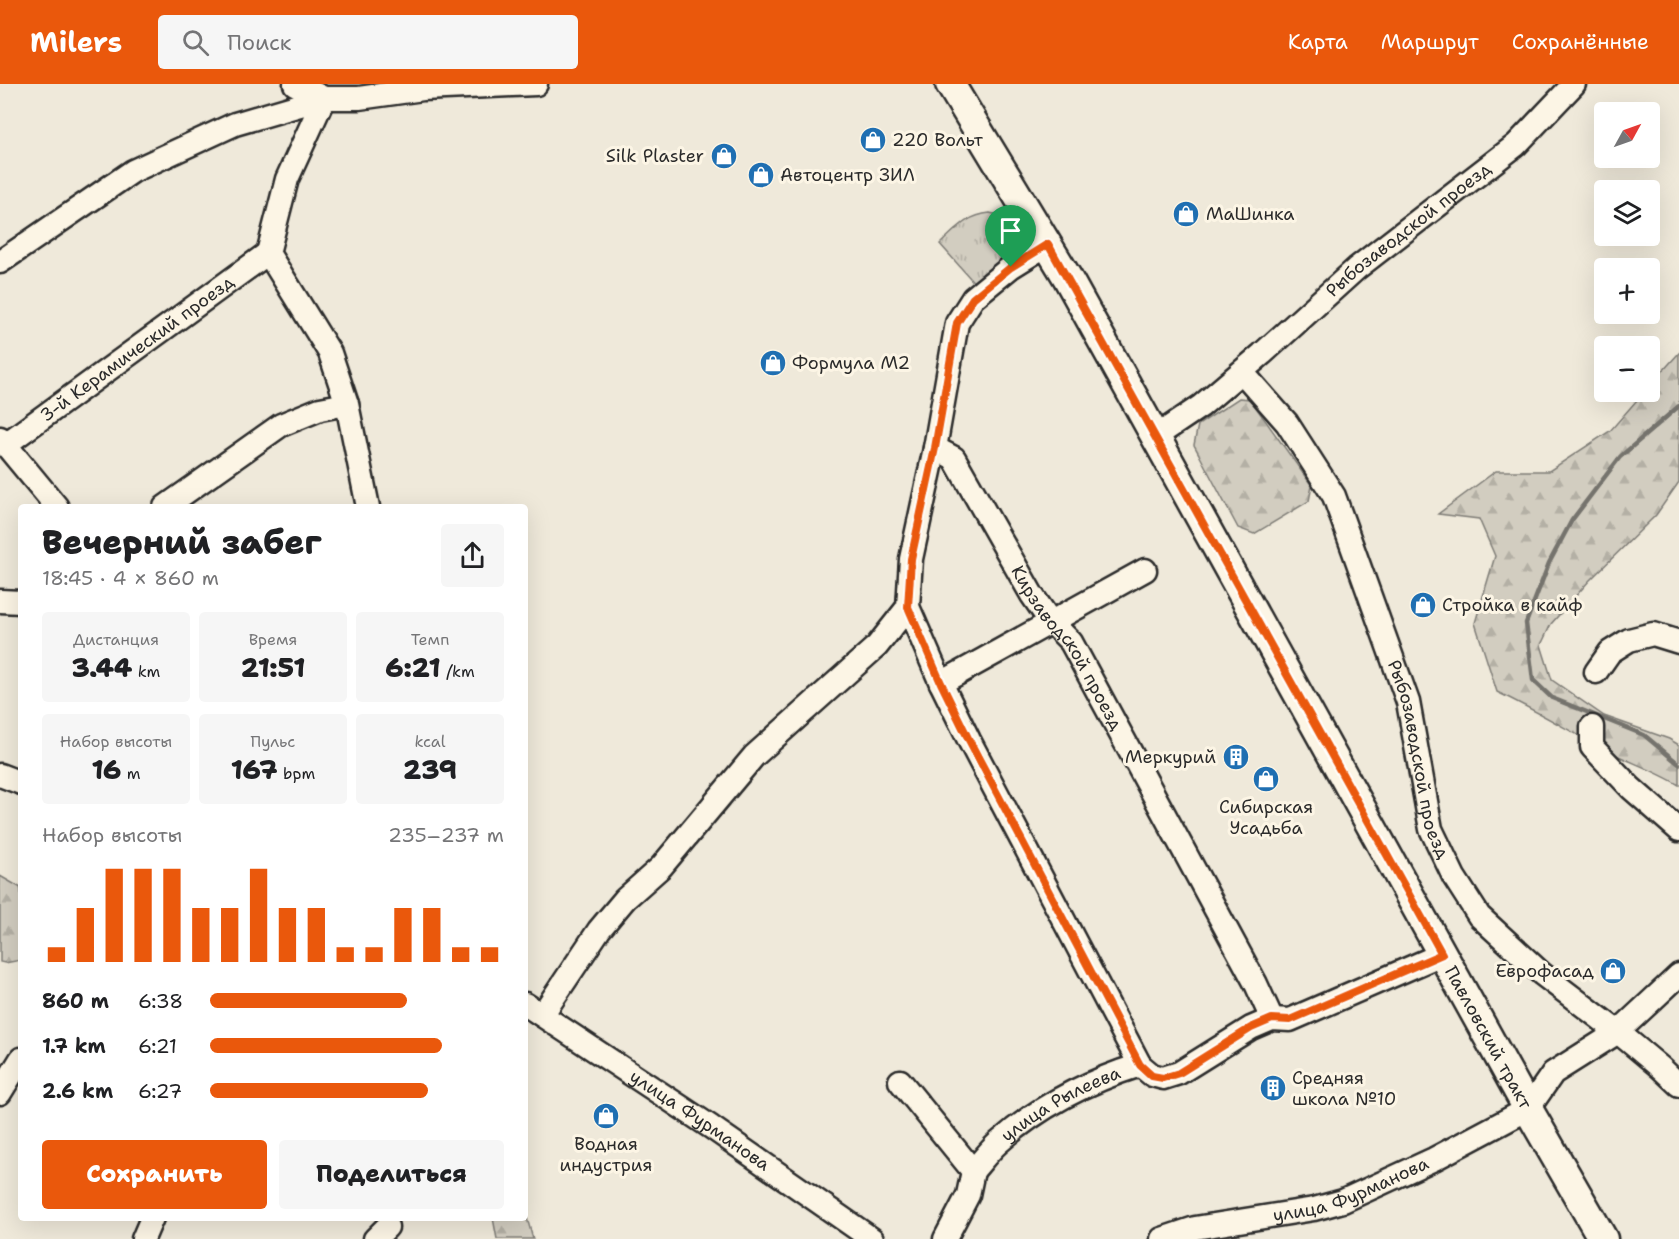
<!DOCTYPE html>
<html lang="ru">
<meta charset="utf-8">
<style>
:root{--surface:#fff;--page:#f6f6f6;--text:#202124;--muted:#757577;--accent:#ea580c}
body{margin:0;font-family:"Shantell Sans",sans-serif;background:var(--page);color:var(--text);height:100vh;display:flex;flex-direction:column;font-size:22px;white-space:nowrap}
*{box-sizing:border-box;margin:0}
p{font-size:20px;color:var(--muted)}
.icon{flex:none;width:33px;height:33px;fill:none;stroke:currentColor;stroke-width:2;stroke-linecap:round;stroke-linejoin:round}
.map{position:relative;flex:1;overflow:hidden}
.panel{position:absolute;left:18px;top:420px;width:510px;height:717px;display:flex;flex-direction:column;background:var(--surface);border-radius:6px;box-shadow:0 6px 24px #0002}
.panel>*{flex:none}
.needle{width:39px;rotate:50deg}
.controls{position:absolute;left:1594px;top:18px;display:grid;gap:12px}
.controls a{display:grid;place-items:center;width:66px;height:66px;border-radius:6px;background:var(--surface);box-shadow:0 6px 24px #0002;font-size:30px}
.pin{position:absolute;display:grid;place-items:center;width:51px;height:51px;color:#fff;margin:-62px -26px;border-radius:50% 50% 50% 0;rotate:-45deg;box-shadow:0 0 6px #0007}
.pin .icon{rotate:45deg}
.round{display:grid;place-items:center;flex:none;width:63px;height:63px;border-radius:6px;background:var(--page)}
.overview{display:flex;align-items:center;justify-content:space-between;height:102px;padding:0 24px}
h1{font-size:33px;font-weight:800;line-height:45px}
.stats{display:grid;grid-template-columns:repeat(3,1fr);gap:9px;height:102px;padding:6px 24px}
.stats div{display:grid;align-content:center;border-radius:6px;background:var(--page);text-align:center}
.stats b{font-size:26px;font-weight:800}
.stats small{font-size:16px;font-weight:400}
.stats p{font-size:16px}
.chart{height:168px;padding:12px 24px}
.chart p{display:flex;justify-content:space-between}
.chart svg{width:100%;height:108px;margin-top:6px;stroke:var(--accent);stroke-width:6}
.button{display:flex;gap:12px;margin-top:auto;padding:12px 24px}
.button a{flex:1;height:69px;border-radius:6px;background:var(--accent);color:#fff;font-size:24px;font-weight:800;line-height:69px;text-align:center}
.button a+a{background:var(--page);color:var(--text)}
ul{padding:0 24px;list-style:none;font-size:20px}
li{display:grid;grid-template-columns:96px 72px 1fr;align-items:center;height:45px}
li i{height:15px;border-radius:8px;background:var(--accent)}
header{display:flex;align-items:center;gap:36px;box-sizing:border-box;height:84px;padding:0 30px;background:var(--accent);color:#fff}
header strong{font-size:28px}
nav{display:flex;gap:33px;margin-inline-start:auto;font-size:21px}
.search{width:420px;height:54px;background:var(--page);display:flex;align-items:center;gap:15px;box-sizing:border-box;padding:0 21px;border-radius:6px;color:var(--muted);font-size:22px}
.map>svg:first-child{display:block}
.grass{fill:url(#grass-tufts);stroke:#7e7c76;stroke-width:1.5}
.forest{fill:url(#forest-firs);stroke:#7e7c76;stroke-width:1.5}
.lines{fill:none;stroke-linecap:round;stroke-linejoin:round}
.stream{stroke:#75736d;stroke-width:4.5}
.minor-casing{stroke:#2b2b2b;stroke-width:27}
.major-casing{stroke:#2b2b2b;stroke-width:33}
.minor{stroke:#fcf5e5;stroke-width:22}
.major{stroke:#fcf5e5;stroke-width:28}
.route-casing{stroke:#fff;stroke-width:12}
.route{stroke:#ea580c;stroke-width:8}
.labels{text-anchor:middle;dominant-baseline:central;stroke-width:6;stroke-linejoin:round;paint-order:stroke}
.poi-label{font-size:18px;fill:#2b2b2b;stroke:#fcf5e5;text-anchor:start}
.street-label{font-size:18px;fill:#2b2b2b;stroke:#fcf5e5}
</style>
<header>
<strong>Milers</strong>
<div class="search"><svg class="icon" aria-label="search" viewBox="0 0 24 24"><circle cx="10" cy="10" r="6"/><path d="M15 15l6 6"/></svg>Поиск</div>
<nav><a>Карта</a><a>Маршрут</a><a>Сохранённые</a></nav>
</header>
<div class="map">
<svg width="1679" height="1155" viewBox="0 0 1679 1155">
<defs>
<pattern id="grass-tufts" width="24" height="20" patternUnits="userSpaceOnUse" patternTransform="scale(1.5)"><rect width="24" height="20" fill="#d2cdc0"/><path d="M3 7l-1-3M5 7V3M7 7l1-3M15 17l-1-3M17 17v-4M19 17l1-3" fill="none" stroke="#b4b0a5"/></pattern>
<pattern id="forest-firs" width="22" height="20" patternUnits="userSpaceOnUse" patternTransform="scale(1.5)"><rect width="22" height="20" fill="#d2cdc0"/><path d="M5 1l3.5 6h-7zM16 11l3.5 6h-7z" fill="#b4b0a5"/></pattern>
</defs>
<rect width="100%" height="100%" fill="#efe9da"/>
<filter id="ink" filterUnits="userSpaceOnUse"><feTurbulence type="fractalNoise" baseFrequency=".0167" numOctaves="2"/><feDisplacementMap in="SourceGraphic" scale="12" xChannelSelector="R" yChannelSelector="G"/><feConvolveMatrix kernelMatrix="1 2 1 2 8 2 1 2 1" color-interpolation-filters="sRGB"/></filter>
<g filter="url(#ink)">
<path class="grass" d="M990,129C1007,131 1021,154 1015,170L977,202L940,160C956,145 967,131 990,129Z"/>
<path class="forest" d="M1679,269V398L1656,431L1589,497L1551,540L1541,561L1552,596L1604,632L1669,655L1679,661V701C1656,687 1632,679 1608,667C1571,648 1535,626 1497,608L1475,539L1495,472L1479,435L1438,430L1496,387H1549L1610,347L1644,308H1650V301Z
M1239,314L1250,315L1312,402L1309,417L1254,450L1238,444L1194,361L1198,341Z
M0,792L21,804V876L5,879L0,878Z
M525,1127L533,1155H497L493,1134H525Z"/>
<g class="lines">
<path class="stream" d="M1679,322L1620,373L1572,436L1549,479L1526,539L1533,596L1552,614L1644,651L1679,680"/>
<defs>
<g id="minor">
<path d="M295,0L324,14H359L423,5L536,0"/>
<path d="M0,178L133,87L235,40L324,14L287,95L268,169L330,269L347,320L368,423"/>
<path id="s1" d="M1242,288L1287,339L1334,412L1408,618L1431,745L1454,793L1479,832L1542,890L1618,948L1661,984L1679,1001"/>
<path id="s2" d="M1155,353L1201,322L1262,270L1357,184L1516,61L1574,0"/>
<path d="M0,354L57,423"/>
<path id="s3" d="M6,360L268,169"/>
<path id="s4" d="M935,364L954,374L1032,511L1050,537L1071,558L1256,900L1272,935"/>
<path d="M165,423L281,341L320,325L347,320"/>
<path d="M0,517L21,518"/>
<path d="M1596,588L1610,568L1629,556L1653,550L1679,558"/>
<path d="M941,599L1145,486"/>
<path d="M1592,643V663L1631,704L1679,746"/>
<path d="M0,691L21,699"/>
<path id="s5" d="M525,920L711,1043L872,1155"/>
<path d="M542,931L599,846L625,815L661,783L754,672L877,562L908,523"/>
<path d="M1140,981L1152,991L1163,994L1179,989L1251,944L1272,935L1290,936L1442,870"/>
<path d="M900,997L973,1087L968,1111L945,1155"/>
<path d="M0,1009L21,975"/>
<path id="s6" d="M973,1087C981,1078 989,1067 998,1059C1038,1023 1089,997 1140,981L969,656L941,599L908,523L911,475L935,364L957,239L973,214L1011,183L1048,160"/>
<path d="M143,1155L152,1134"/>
<path d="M375,1155L387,1143"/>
<path id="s7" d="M1162,1155L1195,1144L1314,1125L1343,1117L1434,1075L1528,1025L1553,989L1618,948L1679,891"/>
</g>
<g id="major">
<path id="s8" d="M950,0L1067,193L1528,1025L1603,1155"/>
</g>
</defs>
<use href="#minor" class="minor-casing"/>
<use href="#major" class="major-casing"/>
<use href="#minor" class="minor"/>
<use href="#major" class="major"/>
</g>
</g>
<g class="lines" filter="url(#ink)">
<defs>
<path id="route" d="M1048,160L1442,870L1290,936L1272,935L1251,944L1179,989L1163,994L1152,992L1140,981L969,656L941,599L908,523L911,475L935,364L957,239L973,214L1011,183Z"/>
</defs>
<use href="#route" class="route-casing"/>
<use href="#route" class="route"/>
</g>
<defs>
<symbol id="shop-disc" viewBox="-11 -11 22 22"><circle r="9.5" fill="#1f6fb2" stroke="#fcf5e5"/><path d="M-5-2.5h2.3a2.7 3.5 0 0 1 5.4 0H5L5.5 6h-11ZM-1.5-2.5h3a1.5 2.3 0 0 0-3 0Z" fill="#fff"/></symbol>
<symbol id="building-disc" viewBox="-11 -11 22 22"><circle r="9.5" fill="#1f6fb2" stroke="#fcf5e5"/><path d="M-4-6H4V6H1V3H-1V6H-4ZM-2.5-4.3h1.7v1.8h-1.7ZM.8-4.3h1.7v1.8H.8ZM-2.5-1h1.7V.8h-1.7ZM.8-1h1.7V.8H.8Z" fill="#fff"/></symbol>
</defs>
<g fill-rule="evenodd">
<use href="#shop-disc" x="858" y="41" width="30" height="30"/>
<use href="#shop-disc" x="709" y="57" width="30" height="30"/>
<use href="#shop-disc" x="746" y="76" width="30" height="30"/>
<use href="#shop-disc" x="1171" y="115" width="30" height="30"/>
<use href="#shop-disc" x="758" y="264" width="30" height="30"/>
<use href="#shop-disc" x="1408" y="506" width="30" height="30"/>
<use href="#building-disc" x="1221" y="658" width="30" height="30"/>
<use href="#shop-disc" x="1251" y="680" width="30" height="30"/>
<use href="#shop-disc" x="1598" y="872" width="30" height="30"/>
<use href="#building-disc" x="1258" y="989" width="30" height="30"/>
<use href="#shop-disc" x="591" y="1017" width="30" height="30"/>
</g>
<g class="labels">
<g class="poi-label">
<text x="892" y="56">220 Вольт</text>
<text x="704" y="72" text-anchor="end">Silk Plaster</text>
<text x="780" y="91">Автоцентр ЗИЛ</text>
<text x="1206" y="130">МаШинка</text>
<text x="792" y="279">Формула М2</text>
<text x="1442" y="521">Стройка в кайф</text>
<text x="1216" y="673" text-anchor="end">Меркурий</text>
<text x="1266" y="723" text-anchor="middle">Сибирская<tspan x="1266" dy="21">Усадьба</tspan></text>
<text x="1594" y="887" text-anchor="end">Еврофасад</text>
<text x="1292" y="994">Средняя<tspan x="1292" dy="21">школа №10</tspan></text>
<text x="606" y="1060" text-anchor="middle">Водная<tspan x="606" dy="21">индустрия</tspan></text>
</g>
<g class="street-label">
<text stroke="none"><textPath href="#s2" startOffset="328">Рыбозаводской проезд</textPath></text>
<text stroke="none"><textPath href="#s3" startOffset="162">3-й Керамический проезд</textPath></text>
<text stroke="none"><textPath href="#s4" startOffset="243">Кирзаводской проезд</textPath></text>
<text stroke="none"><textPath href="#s1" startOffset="432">Рыбозаводской проезд</textPath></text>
<text stroke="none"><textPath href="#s8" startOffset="1095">Павловский тракт</textPath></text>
<text stroke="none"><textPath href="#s6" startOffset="112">улица Рылеева</textPath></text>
<text stroke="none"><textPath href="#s5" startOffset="210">улица Фурманова</textPath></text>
<text stroke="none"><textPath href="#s7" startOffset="196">улица Фурманова</textPath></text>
</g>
</g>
</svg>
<div class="controls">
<a><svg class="needle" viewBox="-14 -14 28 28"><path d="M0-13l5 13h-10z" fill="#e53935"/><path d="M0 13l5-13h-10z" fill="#757577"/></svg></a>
<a><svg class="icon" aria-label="layers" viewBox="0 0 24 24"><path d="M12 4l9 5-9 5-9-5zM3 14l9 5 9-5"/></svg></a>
<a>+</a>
<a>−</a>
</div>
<div class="pin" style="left:1011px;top:183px;background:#1e9e55"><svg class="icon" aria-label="arrive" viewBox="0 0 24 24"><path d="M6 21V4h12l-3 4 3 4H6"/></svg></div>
<section class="panel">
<div class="overview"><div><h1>Вечерний забег</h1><p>18:45 · 4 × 860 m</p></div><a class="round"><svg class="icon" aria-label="share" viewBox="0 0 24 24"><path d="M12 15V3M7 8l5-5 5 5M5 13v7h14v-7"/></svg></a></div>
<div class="stats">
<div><p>Дистанция</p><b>3.44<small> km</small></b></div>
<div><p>Время</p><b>21:51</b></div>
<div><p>Темп</p><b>6:21<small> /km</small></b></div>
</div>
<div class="stats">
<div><p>Набор высоты</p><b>16<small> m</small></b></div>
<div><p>Пульс</p><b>167<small> bpm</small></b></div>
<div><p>kcal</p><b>239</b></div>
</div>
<div class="chart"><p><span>Набор высоты</span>235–237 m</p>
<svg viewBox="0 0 160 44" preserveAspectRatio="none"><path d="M5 44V38M15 44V22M25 44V6M35 44V6M45 44V6M55 44V22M65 44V22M75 44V6M85 44V22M95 44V22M105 44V38M115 44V38M125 44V22M135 44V22M145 44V38M155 44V38"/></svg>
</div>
<ul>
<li><b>860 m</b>6:38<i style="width:67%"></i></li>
<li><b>1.7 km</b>6:21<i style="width:79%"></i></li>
<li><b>2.6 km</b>6:27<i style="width:74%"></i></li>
</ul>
<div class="button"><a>Сохранить</a><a>Поделиться</a></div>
</section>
</div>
